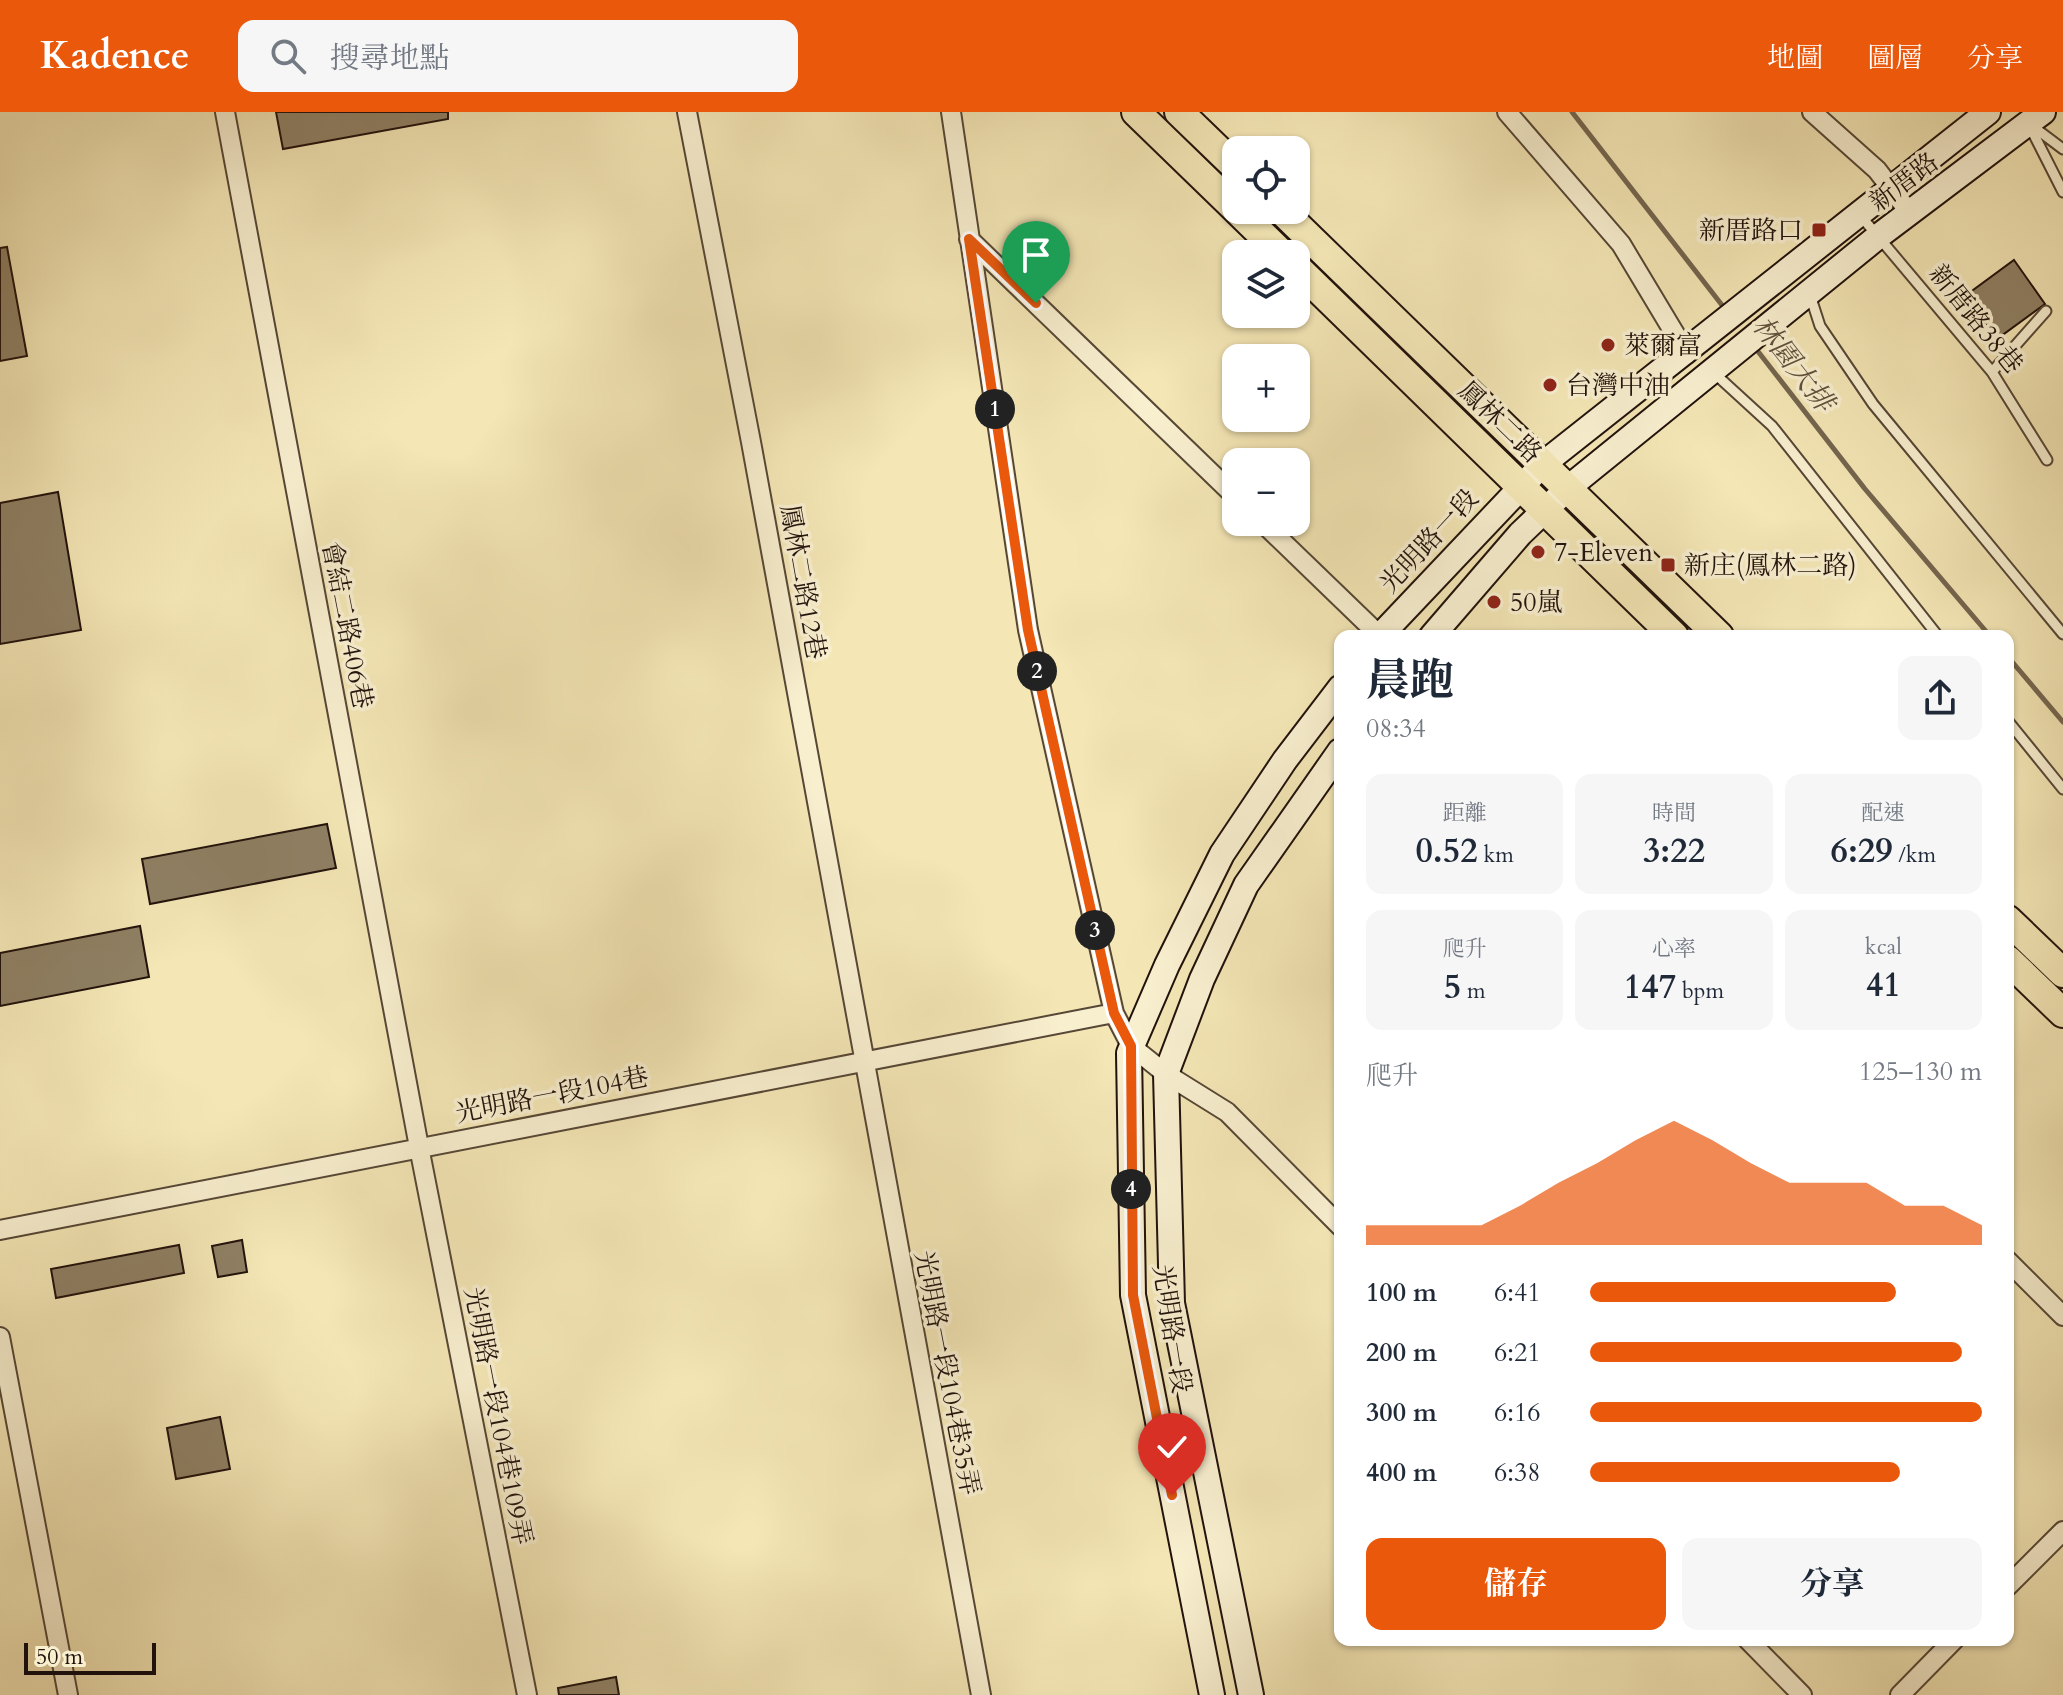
<!DOCTYPE html>
<html lang="zh-TW">
<meta charset="utf-8">
<style>
:root{--surface:#fff;--page:#f6f6f7;--text:#1f2937;--muted:#747a83;--accent:#ea580c}
body{margin:0;font-family:Cardo,"Noto Serif TC",serif;background:var(--page);color:var(--text);height:100vh;display:flex;flex-direction:column;font-size:30px;white-space:nowrap}
*{box-sizing:border-box;margin:0}
p{font-size:26px;color:var(--muted)}
.icon{flex:none;width:44px;height:44px;fill:none;stroke:currentColor;stroke-width:2;stroke-linecap:round;stroke-linejoin:round}
.map{position:relative;flex:1;overflow:hidden}
.side{position:absolute;left:1334px;top:518px;width:680px;height:1016px;display:flex;flex-direction:column;background:var(--surface);border-radius:16px;box-shadow:0 2px 6px #0004}
.side>*{flex:none}
.controls{position:absolute;left:1222px;top:24px;display:grid;gap:16px}
.controls a{display:grid;place-items:center;width:88px;height:88px;border-radius:16px;background:var(--surface);box-shadow:0 2px 6px #0004;font-size:40px}
.scale{position:absolute;left:24px;bottom:20px;width:132px;box-sizing:border-box;padding-left:8px;border:4px solid #21120c;border-top:0;font-size:22px;line-height:28px;white-space:nowrap;color:#21120c;-webkit-text-stroke:6px #f8efcf;paint-order:stroke}
.pin{position:absolute;display:grid;place-items:center;width:68px;height:68px;color:#fff;margin:-82px -34px;border-radius:50% 50% 50% 0;rotate:-45deg;box-shadow:0 0 8px #0007}
.pin .icon{rotate:45deg}
.km{position:absolute;width:40px;height:40px;margin:-20px;border-radius:50%;background:#222;color:#fff;font-size:22px;line-height:40px;text-align:center}
.round{display:grid;place-items:center;flex:none;width:84px;height:84px;border-radius:16px;background:var(--page)}
.head{display:flex;align-items:center;justify-content:space-between;height:136px;padding:0 32px}
h1{font-size:44px;font-weight:700;line-height:60px}
.stats{display:grid;grid-template-columns:repeat(3,1fr);gap:12px;height:136px;padding:8px 32px}
.stats div{display:grid;align-content:center;border-radius:16px;background:var(--page);text-align:center}
.stats b{font-size:34px;font-weight:700}
.stats small{font-size:22px;font-weight:400}
.stats p{font-size:22px}
.chart{height:224px;padding:16px 32px}
.chart p{display:flex;justify-content:space-between}
.chart svg{width:100%;height:144px;margin-top:8px;fill:var(--accent);opacity:.7}
.cta{display:flex;gap:16px;margin-top:auto;padding:16px 32px}
.cta a{flex:1;height:92px;border-radius:16px;background:var(--accent);color:#fff;font-size:32px;font-weight:700;line-height:92px;text-align:center}
.cta a+a{background:var(--page);color:var(--text)}
ul{padding:0 32px;list-style:none;font-size:26px}
li{display:grid;grid-template-columns:128px 96px 1fr;align-items:center;height:60px}
li i{height:20px;border-radius:10px;background:var(--accent)}
header{display:flex;align-items:center;gap:48px;box-sizing:border-box;height:112px;padding:0 40px;background:var(--accent);color:#fff}
header strong{font-size:38px}
nav{display:flex;gap:44px;margin-inline-start:auto;font-size:28px}
.search{width:560px;height:72px;background:var(--page);display:flex;align-items:center;gap:20px;box-sizing:border-box;padding:0 28px;border-radius:16px;color:var(--muted);font-size:30px}
.map>svg:first-child{display:block}
.lines{fill:none;stroke-linecap:round;stroke-linejoin:round}
.stream{stroke:#74664f;stroke-width:5}
.building{fill:#8f8064;stroke:#21120c;stroke-width:2}
.lane-casing{stroke:#564736;stroke-width:13}
.street-casing{stroke:#564736;stroke-width:22}
.secondary-casing{stroke:#21120c;stroke-width:28}
.primary-casing{stroke:#21120c;stroke-width:32}
.lane{stroke:#f8efcf;stroke-width:9}
.street{stroke:#f8efcf;stroke-width:18}
.secondary{stroke:#f8efcf;stroke-width:24}
.primary{stroke:#f4e6b5;stroke-width:28}
.route-casing{stroke:#fff;stroke-width:16}
.route{stroke:#ea580c;stroke-width:10}
.poi-dot{fill:#8f2418;stroke:#f8efcf;stroke-width:3}
.labels{text-anchor:middle;dominant-baseline:central;stroke-width:7;stroke-linejoin:round;paint-order:stroke}
.street-label{font-size:26px;fill:#21120c;stroke:#f8efcf}
.poi-label{font-size:26px;fill:#21120c;stroke:#f8efcf;text-anchor:start}
.water-label{font-size:28px;font-style:italic;fill:#60513e;stroke:#f8efcf}
</style>
<header>
<strong>Kadence</strong>
<div class="search"><svg class="icon" aria-label="search" viewBox="0 0 24 24"><circle cx="10" cy="10" r="6"/><path d="M15 15l6 6"/></svg>搜尋地點</div>
<nav><a>地圖</a><a>圖層</a><a>分享</a></nav>
</header>
<div class="map">
<svg width="2063" height="1583" viewBox="0 0 2063 1583">
<rect width="100%" height="100%" fill="#f4e6b5"/>
<filter id="stains"><feTurbulence type="fractalNoise" baseFrequency=".0025" numOctaves="4"/><feColorMatrix values="0 0 0 0 .2 0 0 0 0 .09 0 0 0 0 .02 0 0 0 .5 -.17"/></filter>
<radialGradient id="worn" r=".72"><stop offset=".6" stop-color="#630" stop-opacity="0"/><stop offset="1" stop-color="#630" stop-opacity=".3"/></radialGradient>
<g class="lines">
<path class="stream" d="M1572,0L1725,197
M1753,233L1865,377L1990,524
M2008,545L2063,610"/>
</g>
<path class="building" d="M276,0H448V7L283,37Z
M7,135L27,244L0,249V136Z
M2014,148L2045,192L1997,227L1965,184Z
M58,380L81,518L0,532V391Z
M327,712L336,756L150,792L142,747Z
M140,814L149,865L0,894V841Z
M242,1128L247,1160L218,1165L212,1134Z
M179,1133L184,1161L56,1186L51,1157Z
M220,1305L230,1357L176,1367L167,1316Z
M616,1565L619,1583H559L558,1576Z"/>
<g class="lines">
<defs>
<path id="lane" d="M2028,11L2063,80
M2031,13L2063,37
M1860,103L1992,260L2047,348
M1810,183L1820,214L1873,292L2063,522
M1713,260L1772,314L1938,524
M1992,260L2046,199
M2008,609L2063,677"/>
<path id="street" d="M225,0L419,1035L527,1583
M687,0L751,330L981,1583
M951,0L1028,518L1114,901L1131,934L1166,962L1227,1000L1340,1114
M1507,0L1621,132L1687,242
M1812,0L1877,58L1910,101
M969,127L1236,385
M1262,410L1380,524
M0,1118L1114,901
M2008,1149L2063,1204
M0,1225L68,1583
M2008,1474L2063,1419
M1748,1528L1802,1583
M1900,1583L1954,1528"/>
<path id="secondary" d="M1380,524L1543,352L1988,0
M1432,524L1520,422L1568,376L1880,123L2043,0
M1212,1583L1133,1183L1129,941L1167,853L1222,742L1285,648L1340,576
M1251,1583L1172,1191L1166,962L1202,867L1246,773L1340,639"/>
<path id="primary" d="M1136,0L1236,97
M1179,0L1236,55
M1237,98L1282,142
M1281,98L1719,524
M1296,155L1674,524
M2008,808L2063,861
M2008,848L2063,901"/>
</defs>
<use href="#lane" class="lane-casing"/>
<use href="#street" class="street-casing"/>
<use href="#secondary" class="secondary-casing"/>
<use href="#primary" class="primary-casing"/>
<use href="#lane" class="lane"/>
<use href="#street" class="street"/>
<use href="#secondary" class="secondary"/>
<use href="#primary" class="primary"/>
</g>
<g class="lines">
<defs>
<path id="route" d="M1036,191L969,127L1028,518L1114,901L1131,934L1133,1183L1172,1383"/>
</defs>
<use href="#route" class="route-casing"/>
<use href="#route" class="route"/>
</g>
<g class="poi-dot">
<rect x="1811" y="110" width="16" height="16" rx="4"/>
<circle cx="1608" cy="233" r="8"/>
<circle cx="1550" cy="273" r="8"/>
<circle cx="1538" cy="440" r="8"/>
<rect x="1660" y="445" width="16" height="16" rx="4"/>
<circle cx="1494" cy="490" r="8"/>
</g>
<g class="labels">
<g class="street-label">
<text transform="translate(1904 70) rotate(-37)">新厝路</text>
<text transform="translate(1976 207) rotate(51)">新厝路38巷</text>
<text transform="translate(1500 310) rotate(44)">鳳林二路</text>
<text transform="translate(1429 429) rotate(-47)">光明路一段</text>
<text transform="translate(803 470) rotate(80)">鳳林二路12巷</text>
<text transform="translate(347 513) rotate(79)">會結二路406巷</text>
<text transform="translate(552 983) rotate(-11)">光明路一段104巷</text>
<text transform="translate(1172 1217) rotate(81)">光明路一段</text>
<text transform="translate(947 1261) rotate(79)">光明路一段104巷35弄</text>
<text transform="translate(498 1304) rotate(79)">光明路一段104巷109弄</text>
</g>
<g class="poi-label">
<text x="1803" y="118" text-anchor="end">新厝路口</text>
<text x="1624" y="233">萊爾富</text>
<text x="1566" y="273">台灣中油</text>
<text x="1554" y="440">7-Eleven</text>
<text x="1684" y="453">新庄(鳳林二路)</text>
<text x="1510" y="490">50嵐</text>
</g>
<g class="water-label">
<text transform="translate(1793 252) rotate(52)">林園大排</text>
</g>
</g>
<rect width="100%" height="100%" filter="url(#stains)"/>
<rect width="100%" height="100%" fill="url(#worn)"/>
</svg>
<div class="controls">
<a><svg class="icon" aria-label="locate" viewBox="0 0 24 24"><circle cx="12" cy="12" r="6"/><path d="M12 2v4M12 18v4M2 12h4M18 12h4"/></svg></a>
<a><svg class="icon" aria-label="layers" viewBox="0 0 24 24"><path d="M12 4l9 5-9 5-9-5zM3 14l9 5 9-5"/></svg></a>
<a>+</a>
<a>−</a>
</div>
<div class="scale">50 m</div>
<div class="pin" style="left:1036px;top:191px;background:#1e9e55"><svg class="icon" aria-label="arrive" viewBox="0 0 24 24"><path d="M6 21V4h12l-3 4 3 4H6"/></svg></div>
<div class="pin" style="left:1172px;top:1383px;background:#d93025"><svg class="icon" aria-label="check" viewBox="0 0 24 24"><path d="M5 12l5 5 9-10"/></svg></div>
<b class="km" style="left:995px;top:297px">1</b>
<b class="km" style="left:1037px;top:559px">2</b>
<b class="km" style="left:1095px;top:818px">3</b>
<b class="km" style="left:1131px;top:1077px">4</b>
<section class="side">
<div class="head"><div><h1>晨跑</h1><p>08:34</p></div><a class="round"><svg class="icon" aria-label="share" viewBox="0 0 24 24"><path d="M12 15V3M7 8l5-5 5 5M5 13v7h14v-7"/></svg></a></div>
<div class="stats">
<div><p>距離</p><b>0.52<small> km</small></b></div>
<div><p>時間</p><b>3:22</b></div>
<div><p>配速</p><b>6:29<small> /km</small></b></div>
</div>
<div class="stats">
<div><p>爬升</p><b>5<small> m</small></b></div>
<div><p>心率</p><b>147<small> bpm</small></b></div>
<div><p>kcal</p><b>41</b></div>
</div>
<div class="chart"><p><span>爬升</span>125–130 m</p>
<svg viewBox="0 0 160 44" preserveAspectRatio="none"><path d="M0 44V38L10 38L20 38L30 38L40 32L50 25L60 19L70 12L80 6L90 12L100 19L110 25L120 25L130 25L140 32L150 32L160 38V44z"/></svg>
</div>
<ul>
<li><b>100 m</b>6:41<i style="width:78%"></i></li>
<li><b>200 m</b>6:21<i style="width:95%"></i></li>
<li><b>300 m</b>6:16<i style="width:100%"></i></li>
<li><b>400 m</b>6:38<i style="width:79%"></i></li>
</ul>
<div class="cta"><a>儲存</a><a>分享</a></div>
</section>
</div>
